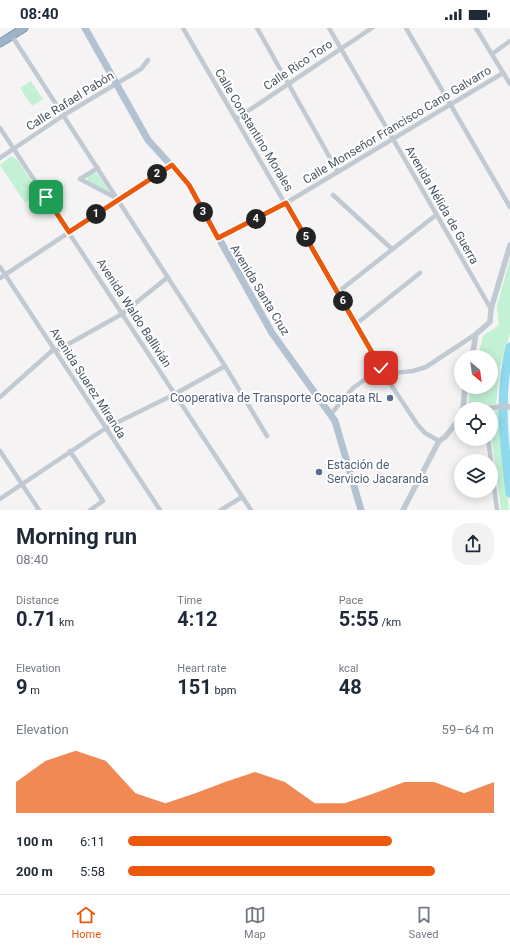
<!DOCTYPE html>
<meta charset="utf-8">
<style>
:root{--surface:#fff;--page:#f2f2f3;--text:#1f2937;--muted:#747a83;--line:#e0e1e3;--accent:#ea580c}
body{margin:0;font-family:Roboto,sans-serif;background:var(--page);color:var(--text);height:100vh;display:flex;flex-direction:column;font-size:15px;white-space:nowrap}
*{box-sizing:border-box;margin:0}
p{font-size:13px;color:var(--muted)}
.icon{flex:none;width:22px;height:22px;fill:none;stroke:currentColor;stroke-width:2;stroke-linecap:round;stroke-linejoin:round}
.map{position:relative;height:482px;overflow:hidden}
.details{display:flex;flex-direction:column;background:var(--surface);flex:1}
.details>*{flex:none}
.needle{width:26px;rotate:151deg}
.tools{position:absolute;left:454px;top:322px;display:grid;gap:8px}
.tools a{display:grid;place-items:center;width:44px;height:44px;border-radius:50%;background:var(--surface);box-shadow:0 2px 10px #0003;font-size:20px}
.pin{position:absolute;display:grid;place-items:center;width:34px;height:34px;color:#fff;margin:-17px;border-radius:8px;box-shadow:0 2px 6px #0006}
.km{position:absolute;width:20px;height:20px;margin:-10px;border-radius:50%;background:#222;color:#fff;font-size:11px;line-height:20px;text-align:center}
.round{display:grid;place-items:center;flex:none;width:42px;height:42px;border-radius:16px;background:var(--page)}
.head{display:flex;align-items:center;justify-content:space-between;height:68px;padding:0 16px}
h1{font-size:22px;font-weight:700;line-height:30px}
.metrics{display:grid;grid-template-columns:repeat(3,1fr);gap:6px;height:68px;padding:4px 16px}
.metrics div{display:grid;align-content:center}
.metrics b{font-size:20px;font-weight:700}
.metrics small{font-size:11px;font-weight:400}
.metrics p{font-size:11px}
.chart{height:112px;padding:8px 16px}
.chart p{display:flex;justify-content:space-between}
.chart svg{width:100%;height:72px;margin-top:4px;fill:var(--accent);opacity:.7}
ul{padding:0 16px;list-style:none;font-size:13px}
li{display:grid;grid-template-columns:64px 48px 1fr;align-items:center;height:30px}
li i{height:10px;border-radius:5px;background:var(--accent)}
.status{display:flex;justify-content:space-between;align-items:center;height:28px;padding:0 20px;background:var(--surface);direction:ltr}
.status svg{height:11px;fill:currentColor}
.menu{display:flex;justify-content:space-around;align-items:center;height:56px;border-top:1px solid var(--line);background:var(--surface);font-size:11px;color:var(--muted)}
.menu a{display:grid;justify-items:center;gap:2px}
.menu .active{color:var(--accent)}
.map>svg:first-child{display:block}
.green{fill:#c3f1d5}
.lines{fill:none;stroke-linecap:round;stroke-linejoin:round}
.river{stroke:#90daee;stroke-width:9}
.trunk-casing{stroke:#7690ad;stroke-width:9}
.minor{stroke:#c1cad2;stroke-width:4.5}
.tertiary{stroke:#c1cad2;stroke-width:5.5}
.primary{stroke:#b3c2d1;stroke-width:7}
.trunk{stroke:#9fb4c9;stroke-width:7}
.route-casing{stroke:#fff;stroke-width:8}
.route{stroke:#ea580c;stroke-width:5}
.service-dot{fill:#5c6f8a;stroke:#fff;stroke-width:1.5}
.labels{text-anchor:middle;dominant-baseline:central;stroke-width:4;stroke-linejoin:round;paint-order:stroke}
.street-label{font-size:12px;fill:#4a5661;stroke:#fff}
.service-label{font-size:12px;fill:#4e5e75;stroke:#fff;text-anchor:end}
</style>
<div class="status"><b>08:40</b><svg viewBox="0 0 49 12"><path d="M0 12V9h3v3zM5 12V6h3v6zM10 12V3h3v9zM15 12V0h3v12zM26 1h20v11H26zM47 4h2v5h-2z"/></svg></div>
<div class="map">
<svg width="510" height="482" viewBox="0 0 510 482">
<rect width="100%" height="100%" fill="#f5f3f3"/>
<path class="green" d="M31,53L43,71L32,78L20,60Z
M11,128L17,131L39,165L25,175L0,137Z
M94,145H97L111,166L88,153L87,149Z
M510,231V305L500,339L496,376L468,380L470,359H491V329H478L483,308L499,297L497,278Z
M500,382L503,432L509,482H501L491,405V384Z"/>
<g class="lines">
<path class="river" d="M510,319C498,369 504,414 510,465"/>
<defs>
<path id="trunk" d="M0,15L24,0"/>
</defs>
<use href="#trunk" class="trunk-casing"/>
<path class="minor" d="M183,0L384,346L417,396L425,405L439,413
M257,0L338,144
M329,0L491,281
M406,0L510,179
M476,0L510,56
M12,8L225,338L267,408
M492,26L510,13
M236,91L372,0
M0,100L251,482
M0,130L64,87L141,41L148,32
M80,151L118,171
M80,151L98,140
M333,167L392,221
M217,210L286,175L503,45
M0,239L160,482
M0,250L171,137
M338,264L436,187
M356,296L420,245
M56,323L122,286L168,249
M384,346L413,343L426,339L476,306
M0,369L54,321
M331,386L353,360L381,340
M488,411L491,433
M0,423L39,482
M70,423L103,473L90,482
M491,434L497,482
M0,471L106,400L175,366L225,338
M221,482L242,469"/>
<path class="tertiary" d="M472,329L476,306L490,294L491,281L510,217
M463,381L465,359
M483,381L506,378L510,379
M403,482L439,413L445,409L461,389"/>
<path class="primary" d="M85,0L148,112L189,157L272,305L335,393L361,482"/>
<use href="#trunk" class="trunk"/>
</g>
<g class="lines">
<defs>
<path id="route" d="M46,169L69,204L172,137L189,157L218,210L286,175L381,340"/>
</defs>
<use href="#route" class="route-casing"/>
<use href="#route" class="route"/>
</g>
<g class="service-dot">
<circle cx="390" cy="370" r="4"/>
<circle cx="319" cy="444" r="4"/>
</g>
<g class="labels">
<g class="street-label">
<text transform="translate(298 37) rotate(-34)">Calle Rico Toro</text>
<text transform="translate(70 73) rotate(-32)">Calle Rafael Pabón</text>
<text transform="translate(397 97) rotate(-31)">Calle Monseñor Francisco Cano Galvarro</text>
<text transform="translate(254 102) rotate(59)">Calle Constantino Morales</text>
<text transform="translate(442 177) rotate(60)">Avenida Nélida de Guerra</text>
<text transform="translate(260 262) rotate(59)">Avenida Santa Cruz</text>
<text transform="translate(134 285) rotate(57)">Avenida Waldo Ballivián</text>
<text transform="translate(88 355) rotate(57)">Avenida Suarez Miranda</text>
</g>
<g class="service-label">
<text x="382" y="370">Cooperativa de Transporte Cocapata RL</text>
<text x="327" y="437" text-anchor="start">Estación de<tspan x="327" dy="14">Servicio Jacaranda</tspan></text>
</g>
</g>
</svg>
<div class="tools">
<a><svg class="needle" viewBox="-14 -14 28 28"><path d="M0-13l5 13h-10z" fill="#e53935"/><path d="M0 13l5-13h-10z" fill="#747a83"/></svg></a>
<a><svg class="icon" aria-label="locate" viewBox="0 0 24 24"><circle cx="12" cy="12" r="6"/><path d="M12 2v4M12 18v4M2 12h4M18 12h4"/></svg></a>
<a><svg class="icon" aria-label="layers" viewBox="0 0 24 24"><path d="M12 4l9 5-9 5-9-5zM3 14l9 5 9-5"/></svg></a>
</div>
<div class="pin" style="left:46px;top:169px;background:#1e9e55"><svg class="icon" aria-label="arrive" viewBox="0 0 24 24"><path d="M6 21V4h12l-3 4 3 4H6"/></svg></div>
<div class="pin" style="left:381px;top:340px;background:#d93025"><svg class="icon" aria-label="check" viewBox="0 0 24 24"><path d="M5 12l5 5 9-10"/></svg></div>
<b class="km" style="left:96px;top:186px">1</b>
<b class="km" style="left:157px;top:146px">2</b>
<b class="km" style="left:203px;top:184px">3</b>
<b class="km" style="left:256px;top:191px">4</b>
<b class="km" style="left:306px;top:209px">5</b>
<b class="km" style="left:343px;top:273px">6</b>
</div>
<section class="details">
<div class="head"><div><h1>Morning run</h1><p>08:40</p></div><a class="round"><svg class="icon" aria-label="share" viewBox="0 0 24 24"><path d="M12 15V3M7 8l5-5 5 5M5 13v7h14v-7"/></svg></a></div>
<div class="metrics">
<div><p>Distance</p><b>0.71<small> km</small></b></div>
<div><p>Time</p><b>4:12</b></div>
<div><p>Pace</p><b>5:55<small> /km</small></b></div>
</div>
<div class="metrics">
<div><p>Elevation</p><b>9<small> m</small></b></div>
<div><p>Heart rate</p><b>151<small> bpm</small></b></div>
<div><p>kcal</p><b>48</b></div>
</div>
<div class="chart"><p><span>Elevation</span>59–64 m</p>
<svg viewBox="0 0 160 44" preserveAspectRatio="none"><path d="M0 44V25L10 12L20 6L30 12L40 32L50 38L60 32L70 25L80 19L90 25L100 38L110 38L120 32L130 25L140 25L150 32L160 25V44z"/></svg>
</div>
<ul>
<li><b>100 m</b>6:11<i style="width:72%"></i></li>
<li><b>200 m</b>5:58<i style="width:84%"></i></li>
</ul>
</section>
<nav class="menu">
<a class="active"><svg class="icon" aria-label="home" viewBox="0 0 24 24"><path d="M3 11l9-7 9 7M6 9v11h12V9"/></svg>Home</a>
<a><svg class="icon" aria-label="map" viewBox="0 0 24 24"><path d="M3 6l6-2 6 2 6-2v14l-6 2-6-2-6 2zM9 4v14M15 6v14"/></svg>Map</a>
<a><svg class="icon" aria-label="saved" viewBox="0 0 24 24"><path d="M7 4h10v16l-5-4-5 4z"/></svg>Saved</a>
</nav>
